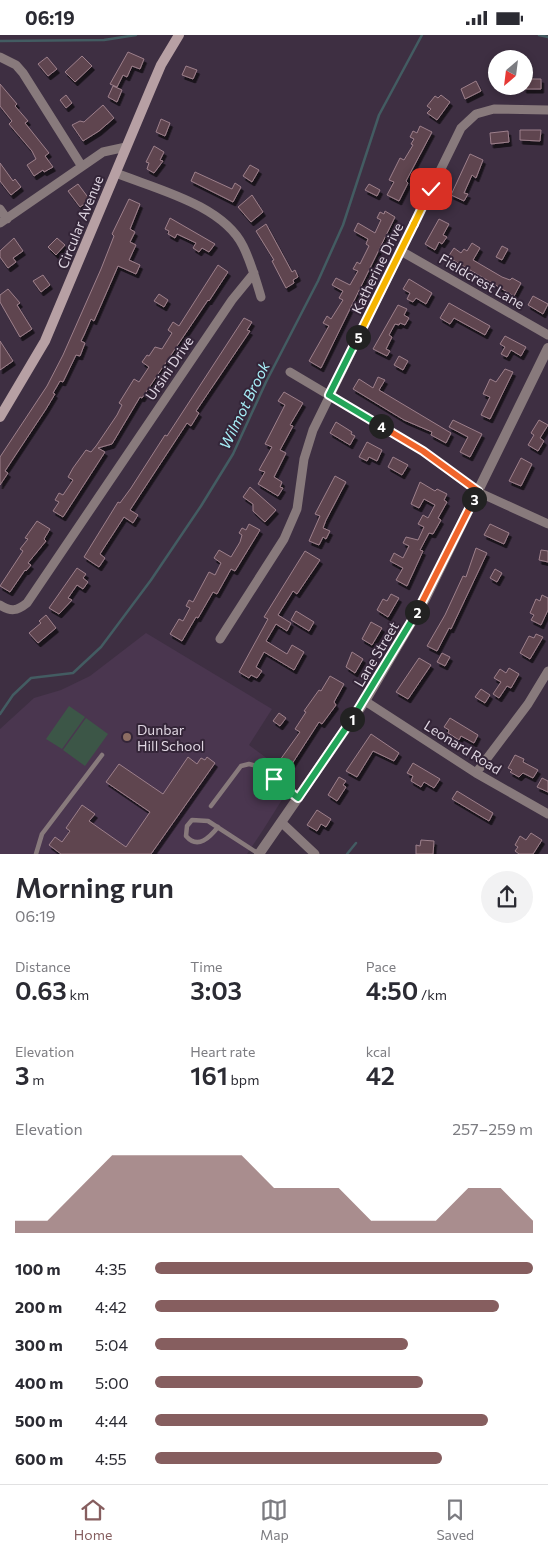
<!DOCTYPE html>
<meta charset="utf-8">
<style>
:root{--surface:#fff;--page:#f2f2f3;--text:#2b2b33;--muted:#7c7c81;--line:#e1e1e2;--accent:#865e5f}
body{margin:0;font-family:Commissioner,sans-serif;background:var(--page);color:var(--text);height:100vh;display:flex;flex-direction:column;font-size:19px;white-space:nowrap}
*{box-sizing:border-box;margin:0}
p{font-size:16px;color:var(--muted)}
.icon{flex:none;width:28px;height:28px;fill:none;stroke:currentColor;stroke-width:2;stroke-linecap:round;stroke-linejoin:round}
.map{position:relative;height:819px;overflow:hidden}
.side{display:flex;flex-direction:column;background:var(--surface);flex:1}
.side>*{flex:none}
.needle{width:32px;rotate:208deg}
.buttons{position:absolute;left:488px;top:15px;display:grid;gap:10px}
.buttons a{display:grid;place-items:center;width:45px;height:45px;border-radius:50%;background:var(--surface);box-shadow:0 2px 8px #0003;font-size:25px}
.pin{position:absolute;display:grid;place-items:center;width:42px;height:42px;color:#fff;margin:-21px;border-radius:10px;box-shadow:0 2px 8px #0006}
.km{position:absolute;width:25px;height:25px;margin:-12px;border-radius:50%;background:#222;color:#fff;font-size:14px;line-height:25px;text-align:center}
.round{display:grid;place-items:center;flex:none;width:52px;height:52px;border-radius:26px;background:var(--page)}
.headline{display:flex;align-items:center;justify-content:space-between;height:85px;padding:0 15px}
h1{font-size:28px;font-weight:600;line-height:38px}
.figures{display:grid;grid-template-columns:repeat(3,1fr);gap:8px;height:85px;padding:5px 15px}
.figures div{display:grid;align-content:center}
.figures b{font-size:25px;font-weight:600}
.figures small{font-size:14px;font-weight:400}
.figures p{font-size:14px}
.chart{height:140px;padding:10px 15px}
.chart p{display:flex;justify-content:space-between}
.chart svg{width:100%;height:90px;margin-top:5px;fill:var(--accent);opacity:.7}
ul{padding:0 15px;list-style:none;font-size:16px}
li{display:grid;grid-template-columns:80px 60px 1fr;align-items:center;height:38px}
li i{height:12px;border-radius:6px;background:var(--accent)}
.status{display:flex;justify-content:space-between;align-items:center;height:35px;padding:0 25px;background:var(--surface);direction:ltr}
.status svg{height:14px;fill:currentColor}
.menu{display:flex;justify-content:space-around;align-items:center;height:70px;border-top:1px solid var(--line);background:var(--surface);font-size:14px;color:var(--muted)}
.menu a{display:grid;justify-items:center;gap:2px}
.menu .on{color:var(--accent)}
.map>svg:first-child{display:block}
.built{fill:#4a364f}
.green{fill:#3c5647}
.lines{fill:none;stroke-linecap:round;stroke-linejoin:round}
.stream{stroke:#435c62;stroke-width:2.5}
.building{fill:#5f444f;stroke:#9d808b;filter:url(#shadow)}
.service{stroke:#887a7c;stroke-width:4.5}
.minor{stroke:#887a7c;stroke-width:9}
.tertiary{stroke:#887a7c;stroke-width:10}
.secondary{stroke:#b7a0a4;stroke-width:10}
.split-1-casing{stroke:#fff;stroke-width:10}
.split-2-casing{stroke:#fff;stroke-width:10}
.split-3-casing{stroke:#fff;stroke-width:10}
.split-4-casing{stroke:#fff;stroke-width:10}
.split-5-casing{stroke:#fff;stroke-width:10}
.split-6-casing{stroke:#fff;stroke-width:10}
.split-7-casing{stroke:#fff;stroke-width:10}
.split-1{stroke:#22a559;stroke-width:6}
.split-2{stroke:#22a559;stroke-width:6}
.split-3{stroke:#f0652b;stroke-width:6}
.split-4{stroke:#f0652b;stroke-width:6}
.split-5{stroke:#22a559;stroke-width:6}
.split-6{stroke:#f5b400;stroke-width:6}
.split-7{stroke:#f5b400;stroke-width:6}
.education-dot{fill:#8d6e63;stroke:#342538;stroke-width:2}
.labels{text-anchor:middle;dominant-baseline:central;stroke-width:4;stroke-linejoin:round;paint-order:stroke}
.street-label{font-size:14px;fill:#ded5e1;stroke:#342538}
.poi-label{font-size:14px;fill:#ded5e1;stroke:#342538;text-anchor:start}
.water-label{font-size:15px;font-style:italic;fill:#a6eef7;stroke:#342538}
</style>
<div class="status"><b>06:19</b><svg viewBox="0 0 49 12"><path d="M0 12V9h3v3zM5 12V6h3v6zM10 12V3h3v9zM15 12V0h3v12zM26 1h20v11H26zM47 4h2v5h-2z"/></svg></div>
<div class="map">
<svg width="548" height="819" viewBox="0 0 548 819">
<defs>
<filter id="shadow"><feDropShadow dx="2.5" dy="4" stdDeviation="0" flood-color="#0009"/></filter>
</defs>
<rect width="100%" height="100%" fill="#3e2f42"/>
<path class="built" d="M146,598L272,674L249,710L295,744L263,795L247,819H0V694L34,663L61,655L90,641Z"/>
<path class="green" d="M69,671L85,682L62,714L46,704Z
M86,683L108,699L85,731L63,715Z"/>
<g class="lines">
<path class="stream" d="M539,0L548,2
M0,6L104,5L136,0
M0,679L13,660L31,643L73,638L101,612L151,545L201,471L233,419L266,347L318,246L343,190L379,80L422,0
M347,819L356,808"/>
</g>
<path class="building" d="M128,17L144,24L140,34L132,31L127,42L123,40L117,52L110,49Z
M82,21L92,31L75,47L65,37Z
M47,22L57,34L48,41L38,29Z
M186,31L197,35L193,44L182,40Z
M524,39H531V44H541V54H524Z
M476,46L481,56L465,64L461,54Z
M0,49L17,69L15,71L28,86L25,88L49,118L45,121L53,132L44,137L43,135L34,141L27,130L36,124L32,116L9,89L12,86L0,71Z
M113,51L122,55L117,67L108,62Z
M66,60L72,68L66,73L60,65Z
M441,60L450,67L437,85L427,78L431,74L427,71L435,61L438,63Z
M103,70L114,83L99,96L83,106L72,90L80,86L84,87Z
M161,84L170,88L165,101L156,97Z
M420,91L432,97L406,146L408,148L399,166L387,160L394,147L389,145L400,123L404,125L413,110L411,109L414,104L410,102L413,96L417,98Z
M520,95H541L540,106L520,105Z
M508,96L509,107L491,109L490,98Z
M154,111L164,117L160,125L163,126L154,138L147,134L149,128L146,127Z
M470,119L483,125L476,143L472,140L464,158L468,159L464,166L451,160Z
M0,128L13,146L15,144L21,152L11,160L0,146Z
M250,130L259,135L252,147L243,141Z
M195,137L232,154L235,148L241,152L233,167L191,146Z
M78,149L90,165L80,172L68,156Z
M369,149L380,155L377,161L365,155Z
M252,160L263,177L251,187L238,172Z
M129,164L140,169L130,194L135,197L130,207L136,210L129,225L140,230L136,239L118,231L94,286L91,284L84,300L81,306L85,308L80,321L76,320L63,347L60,346L53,358L55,359L46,374L5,436L8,438L0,450V422L47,351L63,320L101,234L114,201L112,199Z
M385,176L395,182L321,333L309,326L329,291L323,288L327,281L331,284L343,265L339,263L343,256L332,250L336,243L350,250L358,236L353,234L357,227L360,229L369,211L366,209L368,204L354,196L358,188L375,198L381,185L377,183L380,177L384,179Z
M170,183L215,209L209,217L202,213L199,217L193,213L196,208L177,199L175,203L168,199L169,196L165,194Z
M439,184L449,189L443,200L447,202L442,209L439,207L435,215L425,209Z
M266,189L292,237L295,235L298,242L293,245L294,248L286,253L272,226L274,225L256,196Z
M14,203L23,216L13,223L16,227L8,233L0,222V216Z
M57,203L65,210L56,220L48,212Z
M472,208L480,213L473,225L502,242L510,245L512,243L521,248L514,261L448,222L454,213L461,218L464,214L467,216Z
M502,211L508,214L502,225L496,222Z
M218,230L228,237L209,266L208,265L142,363L140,362L112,409L98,413L105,417L63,482L53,476L59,467L55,465L59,458L63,460L73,445L68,442L73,433L86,415L91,417L96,411L117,380L122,370L119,368L134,344L139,347L149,332L142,327L147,320L149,321L155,312L162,314L172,298L168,295L173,287L179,291Z
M43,240L50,250L41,257L33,246Z
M409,244L432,258L426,269L416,263L413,267L407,264L410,258L403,254Z
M8,254L20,268L17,270L32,294L20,302L0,267V260Z
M159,259L168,265L164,272L154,266Z
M533,261L548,269L543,279L528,270Z
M449,268L490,291L485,300L454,283L450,289L440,283Z
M398,270L407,274L404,280L409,283L405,290L400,288L399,290L395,289L389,300L392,302L386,314L390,316L387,321L373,314Z
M244,283L252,287L247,295L250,296L196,376L199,378L191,391L187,388L130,475L138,480L133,488L124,482L100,519L105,523L99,532L84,522L118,467L120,468L131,453L165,400L167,401Z
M505,301L526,312L521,321L511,315L507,322L501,319L505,312L500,309Z
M0,306L13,326L0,335Z
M399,321L408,326L403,335L394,330Z
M505,334L513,337L490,384L481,380L490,362L483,359L490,344L496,347Z
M378,342L385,345L379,355L451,398L446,408L431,400L432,397L404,385L353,354L359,344L373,353Z
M284,357L303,368L290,390L293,391L280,415L286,418L274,442L282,447L280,452L283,453L278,461L258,449L265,437L259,435L272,412L265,409L285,370L278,366Z
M453,385L482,399L470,422L460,417L468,402L449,392Z
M539,385L548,390L540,403L544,406L538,416L528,410L534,400L531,398Z
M336,387L352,397L351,399L355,401L350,410L330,398Z
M367,407L382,415L377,426L369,422L367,426L359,422Z
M393,422L408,430L402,440L388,432Z
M521,423L532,429L521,451L509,446Z
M335,441L346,447L326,485L323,493L330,496L326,504L323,502L319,510L309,506L320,481L315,479Z
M420,447L435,456L437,454L447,459L444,465L447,467L438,483L441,485L433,499L429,498L420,515L423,516L407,551L396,545L403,533L390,526L394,518L403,523L409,511L403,508L406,502L418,505L424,492L418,489L423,480L428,483L435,470L424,464L419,473L411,469Z
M250,452L276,475L265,487L253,476V469L243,462Z
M37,486L50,494L44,504L46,506L28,528L31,530L26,536L25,535L10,557L0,551L23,516L20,514L28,504L25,503Z
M249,489L260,495L235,536L231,534L217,559L213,557L198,583L196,582L182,606L170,599L179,584L183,586L190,573L186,571L189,565L193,567L209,537L215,540L221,528L214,523L219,515L231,522L240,507L242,500L239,498L242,493L246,495Z
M490,489L509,498L504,509L484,500Z
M476,513L487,518L451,594L449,593L437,616L427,611L445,580L463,541L466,542Z
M541,515L548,516V527L539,525Z
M305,516L320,525L297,559L293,556L278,580L291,588L287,596L276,589L266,606L287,619L292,610L304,617L294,635L264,617L256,632L262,636L257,643L251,640L249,643L239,637L268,584L264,582Z
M77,533L86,539L83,543L88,547L83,554L77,550L68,563L72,565L59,579L49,573Z
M495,534L502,538L497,547L490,543Z
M391,559L399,563L388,582L377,575L383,564L387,566Z
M542,560L548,563V575L541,590L531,585L534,580L530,578L536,564L540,566Z
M296,576L314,587L309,596L291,585Z
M46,580L56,593L38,608L29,598L41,588L39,586Z
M371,587L382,593L372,610L362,604Z
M536,599L543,602L530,624L520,618L529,601L534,603Z
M352,617L363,624L355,638L346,632Z
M442,618L450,622L445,631L437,627Z
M419,623L431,630L408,664L396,657Z
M509,633L519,639L511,653L507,651L499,663L493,659L501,647L494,643L500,634L506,638Z
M330,641L344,649L334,667L336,670L322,689L319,687L290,732L280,725L300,697L295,694L306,677L304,676L319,655L321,656Z
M481,654L490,660L485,668L475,662Z
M279,678L286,683L280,691L273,686Z
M450,683L478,700L474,708L461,701L459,705L448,698L449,695L444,692Z
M371,699L399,718L394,726L373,716L357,742L346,736Z
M515,720L524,724L523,727L538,735L533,743L523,738L519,742L510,737L512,735L508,733Z
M188,722L197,729L201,723L205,725L207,722L215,728L151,819H61L49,810L55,802L62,807L70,796L66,793L82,770L95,779L89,786L126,812L150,777L106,747L119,729L163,759Z
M413,728L440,744L434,753L424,747L421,752L411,746L413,741L407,738Z
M339,742L346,746L343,750L346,752L337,766L328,760Z
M542,743L548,746V757L537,752Z
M457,756L493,778L489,786L452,764Z
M317,775L331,784L326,792L321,789L317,796L307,790Z
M531,798L542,805L533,819H519L515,816L518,812L515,810L520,801L526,805Z
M421,805L434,806L433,819H416V810L420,811Z"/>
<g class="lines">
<path class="service" d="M211,771L241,731L249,729L257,731L298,763
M218,792C210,802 198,815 186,801L187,791L192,785L208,786L259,819
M36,819L42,799L102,720"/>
<path class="minor" d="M0,22L16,30L23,38L81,130
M116,138C156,154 223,170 243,211C251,227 256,245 261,262
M0,174L7,184
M0,188L103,117L126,112
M401,216L548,300
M290,337L423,416L478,457L548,489
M0,570C11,577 17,576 27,568L232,265L254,238
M220,604L284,504L297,474L304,424L313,395L461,93L476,79L494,74L548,75
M365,666L476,738L548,779
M476,738L528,669L548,636
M281,787L315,819"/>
<path class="tertiary" d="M259,819L365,666L425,564L548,313"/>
<path class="secondary" d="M0,382L45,306L152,51L161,30L179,0"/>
</g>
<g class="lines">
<defs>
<path id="split-1" d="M274,744L298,763L352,684"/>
<path id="split-2" d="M352,684L417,577"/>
<path id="split-3" d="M417,577L474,464"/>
<path id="split-4" d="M381,391L423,416L478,456L474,464"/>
<path id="split-5" d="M358,302L329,360L381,391"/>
<path id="split-6" d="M358,302L414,189"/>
<path id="split-7" d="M414,189L431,154"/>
</defs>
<use href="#split-1" class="split-1-casing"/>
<use href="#split-2" class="split-2-casing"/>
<use href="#split-3" class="split-3-casing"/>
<use href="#split-4" class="split-4-casing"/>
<use href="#split-5" class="split-5-casing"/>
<use href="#split-6" class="split-6-casing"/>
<use href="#split-7" class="split-7-casing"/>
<use href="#split-1" class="split-1"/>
<use href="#split-2" class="split-2"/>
<use href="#split-3" class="split-3"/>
<use href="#split-4" class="split-4"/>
<use href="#split-5" class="split-5"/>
<use href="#split-6" class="split-6"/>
<use href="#split-7" class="split-7"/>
</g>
<circle class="education-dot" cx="127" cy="702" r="5"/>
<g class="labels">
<g class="street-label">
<text transform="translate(80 187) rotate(-68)">Circular Avenue</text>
<text transform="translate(377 233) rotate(-64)">Katherine Drive</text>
<text transform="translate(482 246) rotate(30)">Fieldcrest Lane</text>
<text transform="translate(169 333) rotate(-56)">Ursini Drive</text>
<text transform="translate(376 619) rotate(-59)">Lane Street</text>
<text transform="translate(463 712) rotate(32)">Leonard Road</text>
</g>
<g class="poi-label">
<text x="137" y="694">Dunbar<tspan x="137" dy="16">Hill School</tspan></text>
</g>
<g class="water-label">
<text transform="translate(244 370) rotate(-64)">Wilmot Brook</text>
</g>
</g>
</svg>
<div class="buttons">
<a><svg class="needle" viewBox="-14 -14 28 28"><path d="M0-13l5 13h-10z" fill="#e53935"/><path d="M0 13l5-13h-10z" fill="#7c7c81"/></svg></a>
</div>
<div class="pin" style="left:274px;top:744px;background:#1e9e55"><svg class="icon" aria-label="arrive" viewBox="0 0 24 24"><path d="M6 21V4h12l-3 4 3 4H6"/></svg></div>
<div class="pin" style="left:431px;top:154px;background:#d93025"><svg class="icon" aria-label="check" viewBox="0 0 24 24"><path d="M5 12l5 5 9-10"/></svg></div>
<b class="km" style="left:352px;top:684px">1</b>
<b class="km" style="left:417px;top:577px">2</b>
<b class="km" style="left:474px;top:464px">3</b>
<b class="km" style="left:381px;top:391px">4</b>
<b class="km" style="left:358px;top:302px">5</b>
</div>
<section class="side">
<div class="headline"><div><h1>Morning run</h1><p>06:19</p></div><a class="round"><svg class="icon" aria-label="share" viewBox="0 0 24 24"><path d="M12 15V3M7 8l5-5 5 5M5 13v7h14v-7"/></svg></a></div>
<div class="figures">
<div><p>Distance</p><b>0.63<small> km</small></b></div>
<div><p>Time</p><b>3:03</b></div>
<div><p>Pace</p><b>4:50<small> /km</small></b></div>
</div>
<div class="figures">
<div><p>Elevation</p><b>3<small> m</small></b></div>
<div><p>Heart rate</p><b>161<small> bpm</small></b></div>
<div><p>kcal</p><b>42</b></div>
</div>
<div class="chart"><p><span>Elevation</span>257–259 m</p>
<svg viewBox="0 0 160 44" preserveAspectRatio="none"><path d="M0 44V38L10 38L20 22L30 6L40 6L50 6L60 6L70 6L80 22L90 22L100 22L110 38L120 38L130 38L140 22L150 22L160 38V44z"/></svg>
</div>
<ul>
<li><b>100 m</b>4:35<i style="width:100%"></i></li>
<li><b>200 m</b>4:42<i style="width:91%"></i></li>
<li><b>300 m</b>5:04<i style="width:67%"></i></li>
<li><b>400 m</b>5:00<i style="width:71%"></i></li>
<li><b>500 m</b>4:44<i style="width:88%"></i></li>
<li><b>600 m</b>4:55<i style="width:76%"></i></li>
</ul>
</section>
<nav class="menu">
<a class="on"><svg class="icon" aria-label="home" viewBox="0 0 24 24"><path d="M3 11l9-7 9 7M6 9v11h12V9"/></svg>Home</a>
<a><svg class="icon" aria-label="map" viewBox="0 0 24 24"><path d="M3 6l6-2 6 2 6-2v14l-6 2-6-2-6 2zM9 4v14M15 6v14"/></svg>Map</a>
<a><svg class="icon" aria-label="saved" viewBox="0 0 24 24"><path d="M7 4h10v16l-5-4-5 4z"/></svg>Saved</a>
</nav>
